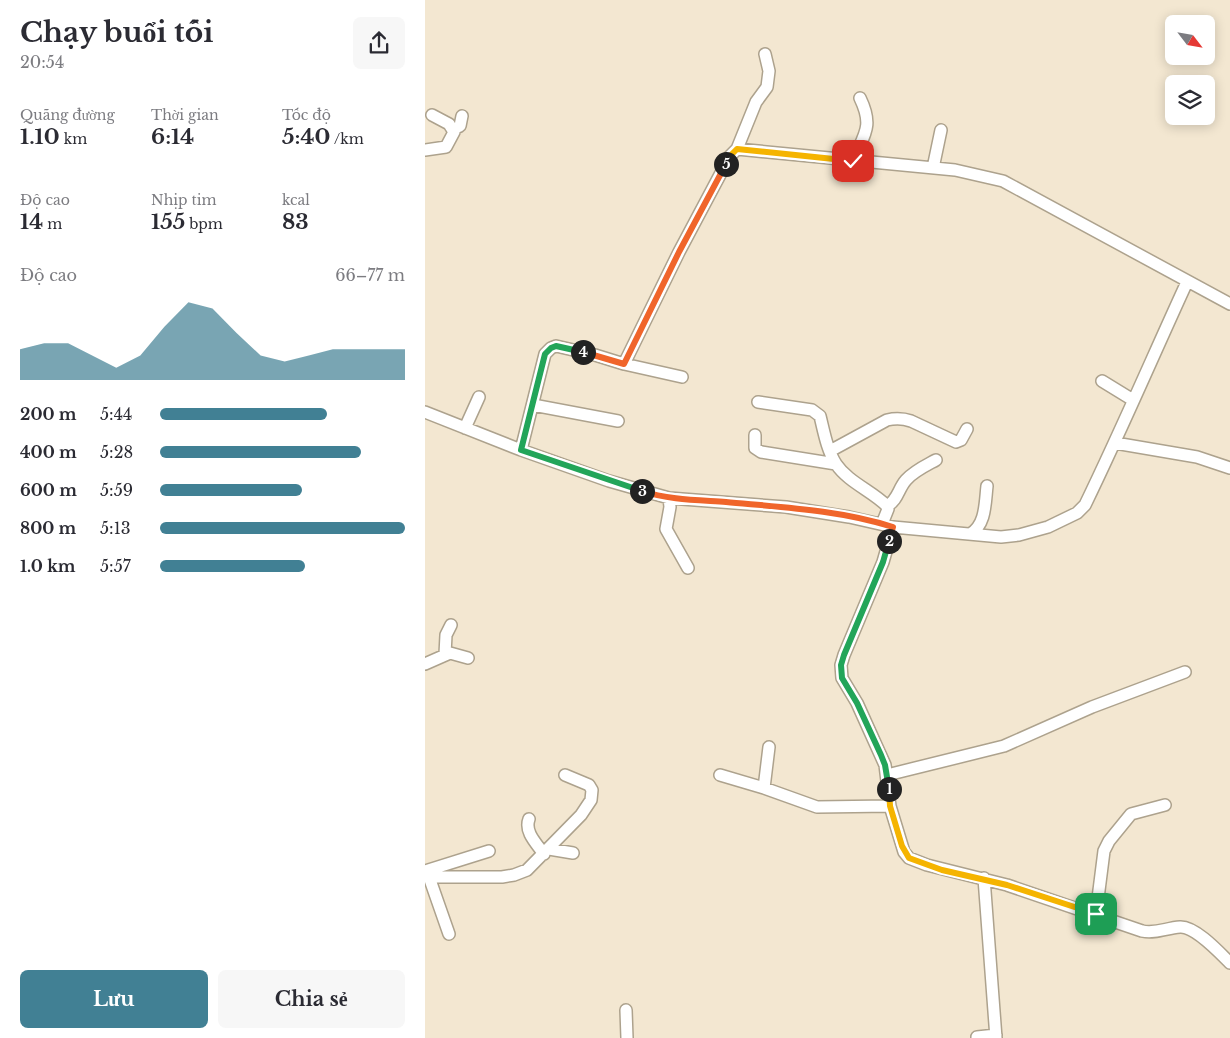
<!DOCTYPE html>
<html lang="vi">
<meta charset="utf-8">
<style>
:root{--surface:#fff;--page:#f7f7f7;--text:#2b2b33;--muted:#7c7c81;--accent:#418094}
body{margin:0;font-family:"Libre Baskerville",serif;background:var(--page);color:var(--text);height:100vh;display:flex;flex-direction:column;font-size:19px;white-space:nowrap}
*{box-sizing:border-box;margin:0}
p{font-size:16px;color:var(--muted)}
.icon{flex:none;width:28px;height:28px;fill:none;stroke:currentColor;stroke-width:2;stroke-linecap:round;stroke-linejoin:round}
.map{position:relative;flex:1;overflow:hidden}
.panel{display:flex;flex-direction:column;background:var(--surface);width:425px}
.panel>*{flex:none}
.needle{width:32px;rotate:121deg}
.controls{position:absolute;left:740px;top:15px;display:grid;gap:10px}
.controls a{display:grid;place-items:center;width:50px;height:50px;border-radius:8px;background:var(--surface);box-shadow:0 2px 12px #0003;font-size:25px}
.pin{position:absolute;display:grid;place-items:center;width:42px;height:42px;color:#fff;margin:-21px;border-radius:10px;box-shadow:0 2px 8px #0006}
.km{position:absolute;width:25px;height:25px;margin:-12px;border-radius:50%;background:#222;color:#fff;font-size:14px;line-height:25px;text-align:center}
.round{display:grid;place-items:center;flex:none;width:52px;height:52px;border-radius:8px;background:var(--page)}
.headline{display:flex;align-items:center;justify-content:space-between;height:85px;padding:0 20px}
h1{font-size:28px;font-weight:700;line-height:38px}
.metrics{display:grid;grid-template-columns:repeat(3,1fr);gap:8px;height:85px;padding:5px 20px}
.metrics div{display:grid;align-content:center}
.metrics b{font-size:21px;font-weight:700}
.metrics small{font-size:14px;font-weight:400}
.metrics p{font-size:14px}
.chart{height:140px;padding:10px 20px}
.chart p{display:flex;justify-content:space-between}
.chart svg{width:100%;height:90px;margin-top:5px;fill:var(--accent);opacity:.7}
.action{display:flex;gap:10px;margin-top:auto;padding:10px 20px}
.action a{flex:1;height:58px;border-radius:8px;background:var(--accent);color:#fff;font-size:20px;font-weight:700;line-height:58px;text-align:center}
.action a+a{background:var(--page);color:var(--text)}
ul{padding:0 20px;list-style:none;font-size:16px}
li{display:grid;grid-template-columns:80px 60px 1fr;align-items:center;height:38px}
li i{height:12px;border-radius:6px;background:var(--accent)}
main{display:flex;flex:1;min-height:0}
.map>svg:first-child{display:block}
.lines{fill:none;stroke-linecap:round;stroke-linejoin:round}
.minor-casing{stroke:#ada28d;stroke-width:14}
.minor{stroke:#fff;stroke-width:11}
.split-1-casing{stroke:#fff;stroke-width:10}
.split-2-casing{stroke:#fff;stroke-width:10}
.split-3-casing{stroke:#fff;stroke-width:10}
.split-4-casing{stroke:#fff;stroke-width:10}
.split-5-casing{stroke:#fff;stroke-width:10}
.split-6-casing{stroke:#fff;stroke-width:10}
.split-1{stroke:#f5b400;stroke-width:6}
.split-2{stroke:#22a559;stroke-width:6}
.split-3{stroke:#f0652b;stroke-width:6}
.split-4{stroke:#22a559;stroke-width:6}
.split-5{stroke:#f0652b;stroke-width:6}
.split-6{stroke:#f5b400;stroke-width:6}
</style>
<main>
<section class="panel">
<div class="headline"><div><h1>Chạy buổi tối</h1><p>20:54</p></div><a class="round"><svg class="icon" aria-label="share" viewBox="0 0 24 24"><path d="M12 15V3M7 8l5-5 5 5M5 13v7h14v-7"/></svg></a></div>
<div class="metrics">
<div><p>Quãng đường</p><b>1.10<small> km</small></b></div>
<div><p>Thời gian</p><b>6:14</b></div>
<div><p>Tốc độ</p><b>5:40<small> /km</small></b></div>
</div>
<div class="metrics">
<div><p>Độ cao</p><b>14<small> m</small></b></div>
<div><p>Nhịp tim</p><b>155<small> bpm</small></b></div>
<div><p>kcal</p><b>83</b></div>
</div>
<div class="chart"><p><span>Độ cao</span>66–77 m</p>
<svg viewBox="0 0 160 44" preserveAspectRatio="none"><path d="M0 44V29L10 26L20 26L30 32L40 38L50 32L60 18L70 6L80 9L90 21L100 32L110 35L120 32L130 29L140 29L150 29L160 29V44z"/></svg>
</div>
<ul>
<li><b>200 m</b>5:44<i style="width:68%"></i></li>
<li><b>400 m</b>5:28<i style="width:82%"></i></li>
<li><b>600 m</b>5:59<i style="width:58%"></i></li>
<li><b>800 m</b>5:13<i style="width:100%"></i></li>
<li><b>1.0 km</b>5:57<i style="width:59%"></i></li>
</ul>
<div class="action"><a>Lưu</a><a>Chia sẻ</a></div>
</section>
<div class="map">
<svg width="805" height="1038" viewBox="0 0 805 1038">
<rect width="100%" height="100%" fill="#f3e7d1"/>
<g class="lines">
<defs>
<path id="minor" d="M28,129L35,126L37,116
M312,149L331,102L342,87L344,71L340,54
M0,150L21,147L29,132L24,124L7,115
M428,161C439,134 449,127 435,98
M508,168L516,130
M199,364L257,377
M677,381L708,400
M333,402L387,410L395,416C399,432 402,450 411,464C423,482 447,491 462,506L463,509L457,524
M108,405L193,421
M0,412L96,450L184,481L244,498L361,507L424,517L468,527L576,537L594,535L623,527L652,513L660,505C696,431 728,356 762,282
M40,428L54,397
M330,435V448L336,452L411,464
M690,443L772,457L805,468
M96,450L120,354L126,348L131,346L170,355L199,364L254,252L305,156L312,149L530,170L578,181L805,304
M405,451L462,420C471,418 477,418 486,421L531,442L536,440L542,429
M244,498L245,507L241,529L263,568
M462,506C473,500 473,489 481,480C489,471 500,466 511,460
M468,527L458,562L419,655L416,665L417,678L432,703L460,765L465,806L479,852L484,858L502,865L582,885L717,931C731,934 741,928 755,927C770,926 794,952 805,963
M545,534C561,525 560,503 562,486
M20,654L21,635L26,625
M0,664L25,653L43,658
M344,747L339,788L392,807L465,806
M295,775L339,788
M462,775L579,746L667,707L760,672
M104,819C99,832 112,844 119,854
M124,849L148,853
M0,871L8,876L16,877H77L89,875L102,870L156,815L166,800L167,790L164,785L140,775
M0,871L64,851
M3,874L24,934
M559,878L571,1038
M671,914L679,851L684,841L706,814L740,805
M201,1010L202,1038
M552,1037L571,1035"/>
</defs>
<use href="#minor" class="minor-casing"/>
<use href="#minor" class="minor"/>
</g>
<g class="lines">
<defs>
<path id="split-1" d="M464,789L465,806L477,846L484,858L517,870L582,885L671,914"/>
<path id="split-2" d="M464,789L460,765L456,755L432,703L417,678L416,665L419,655L458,562L464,541"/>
<path id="split-3" d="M217,491C244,500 273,500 301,502C355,507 416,510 468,527L464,541"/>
<path id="split-4" d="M158,352L131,346L126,348L120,354L96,450L217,491"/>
<path id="split-5" d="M158,352L199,364L254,252L301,164"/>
<path id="split-6" d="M301,164L305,156L312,149L428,161"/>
</defs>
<use href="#split-1" class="split-1-casing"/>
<use href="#split-2" class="split-2-casing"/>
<use href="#split-3" class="split-3-casing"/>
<use href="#split-4" class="split-4-casing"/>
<use href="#split-5" class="split-5-casing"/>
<use href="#split-6" class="split-6-casing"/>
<use href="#split-1" class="split-1"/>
<use href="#split-2" class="split-2"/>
<use href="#split-3" class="split-3"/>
<use href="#split-4" class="split-4"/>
<use href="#split-5" class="split-5"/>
<use href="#split-6" class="split-6"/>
</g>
</svg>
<div class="controls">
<a><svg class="needle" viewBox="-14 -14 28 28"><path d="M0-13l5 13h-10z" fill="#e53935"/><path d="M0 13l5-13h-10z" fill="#7c7c81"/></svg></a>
<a><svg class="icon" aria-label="layers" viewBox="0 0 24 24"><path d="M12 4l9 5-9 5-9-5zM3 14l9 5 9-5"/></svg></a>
</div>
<div class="pin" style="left:671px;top:914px;background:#1e9e55"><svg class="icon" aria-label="arrive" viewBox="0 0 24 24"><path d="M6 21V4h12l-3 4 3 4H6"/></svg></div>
<div class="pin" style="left:428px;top:161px;background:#d93025"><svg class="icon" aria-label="check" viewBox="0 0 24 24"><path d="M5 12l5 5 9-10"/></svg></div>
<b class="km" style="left:464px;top:789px">1</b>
<b class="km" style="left:464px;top:541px">2</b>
<b class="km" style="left:217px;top:491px">3</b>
<b class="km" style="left:158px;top:352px">4</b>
<b class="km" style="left:301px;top:164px">5</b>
</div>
</main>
